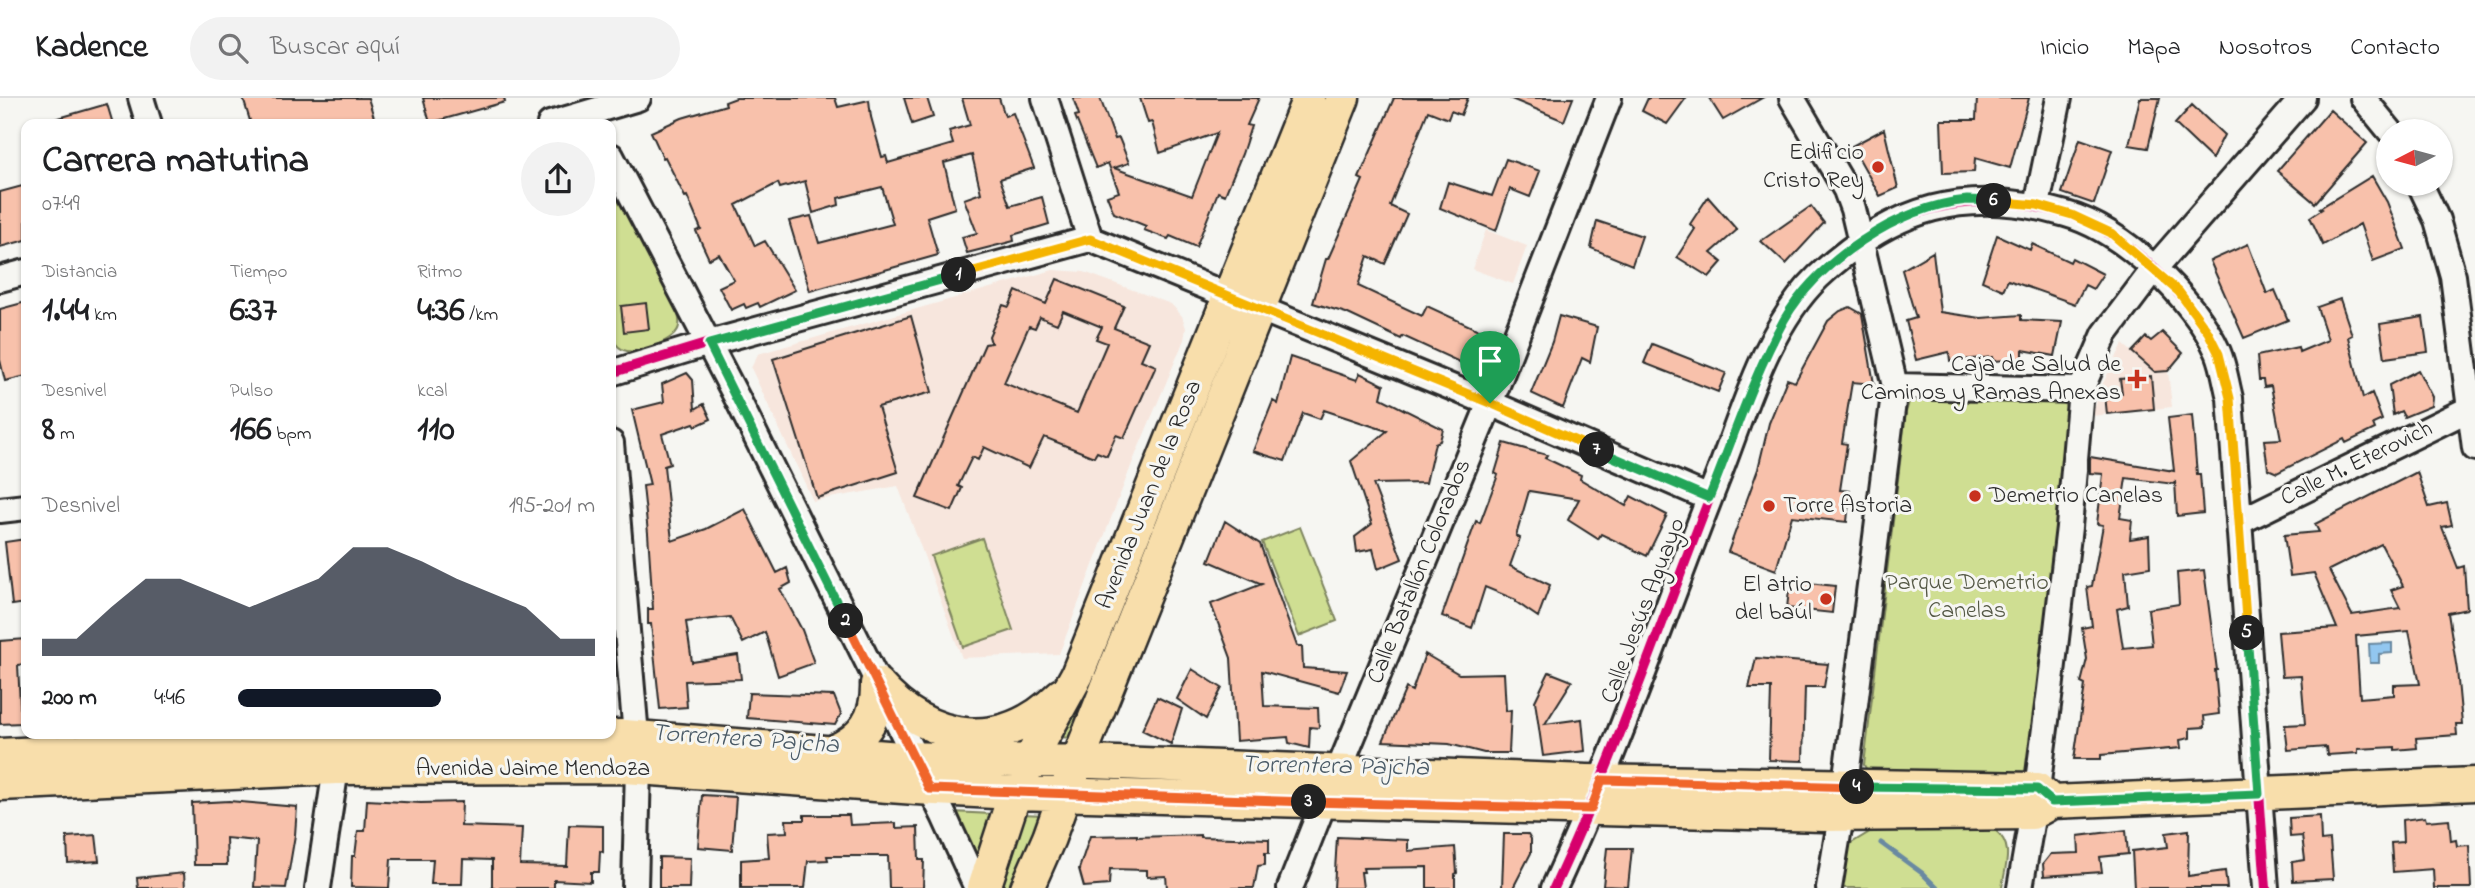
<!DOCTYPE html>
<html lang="es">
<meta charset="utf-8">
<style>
:root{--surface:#fff;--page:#f2f2f2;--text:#202124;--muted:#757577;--line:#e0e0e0;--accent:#111827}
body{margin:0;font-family:"Indie Flower",sans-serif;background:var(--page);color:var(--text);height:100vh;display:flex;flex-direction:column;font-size:26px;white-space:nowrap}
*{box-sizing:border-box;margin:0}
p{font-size:23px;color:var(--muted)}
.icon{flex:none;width:38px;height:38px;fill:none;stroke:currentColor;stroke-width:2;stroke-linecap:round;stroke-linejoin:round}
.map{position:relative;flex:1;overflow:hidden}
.sheet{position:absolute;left:21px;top:21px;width:595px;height:620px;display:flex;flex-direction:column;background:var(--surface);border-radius:14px;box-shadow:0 2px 5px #0004}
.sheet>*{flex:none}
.needle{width:46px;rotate:264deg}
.buttons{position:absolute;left:2376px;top:21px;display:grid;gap:14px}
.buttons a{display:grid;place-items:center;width:77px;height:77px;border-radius:50%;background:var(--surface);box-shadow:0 2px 5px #0004;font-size:35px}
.pin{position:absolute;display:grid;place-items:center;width:60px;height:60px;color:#fff;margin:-72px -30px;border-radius:50% 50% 50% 0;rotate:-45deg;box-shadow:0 0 7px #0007}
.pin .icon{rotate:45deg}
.km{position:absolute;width:35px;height:35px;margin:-18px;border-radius:50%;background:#222;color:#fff;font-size:19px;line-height:35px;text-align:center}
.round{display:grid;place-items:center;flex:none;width:74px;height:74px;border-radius:37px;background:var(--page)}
.head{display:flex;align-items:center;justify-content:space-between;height:119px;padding:0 21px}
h1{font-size:38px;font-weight:700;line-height:52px}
.figures{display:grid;grid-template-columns:repeat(3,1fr);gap:10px;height:119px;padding:7px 21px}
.figures div{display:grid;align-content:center}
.figures b{font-size:35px;font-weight:700}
.figures small{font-size:19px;font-weight:400}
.figures p{font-size:19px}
.chart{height:196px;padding:14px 21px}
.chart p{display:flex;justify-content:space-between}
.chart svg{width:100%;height:126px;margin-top:7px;fill:var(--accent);opacity:.7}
ul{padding:0 21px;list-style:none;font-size:23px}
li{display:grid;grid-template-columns:112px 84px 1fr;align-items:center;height:52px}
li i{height:18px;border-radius:9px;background:var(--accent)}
header{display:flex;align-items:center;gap:42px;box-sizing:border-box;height:98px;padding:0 35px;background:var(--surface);border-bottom:2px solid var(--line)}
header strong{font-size:33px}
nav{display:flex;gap:38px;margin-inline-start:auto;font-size:24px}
.search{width:490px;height:63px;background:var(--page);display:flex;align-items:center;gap:18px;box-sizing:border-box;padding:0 24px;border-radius:38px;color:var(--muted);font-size:26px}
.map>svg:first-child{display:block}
.built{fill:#f7e6dd}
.green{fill:#cfde92;stroke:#7d845e;stroke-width:2}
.water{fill:#92c7f0;stroke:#6989a1;stroke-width:2}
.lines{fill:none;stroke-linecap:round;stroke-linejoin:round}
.stream{stroke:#6989a1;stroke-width:5}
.building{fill:#f8c1ab;stroke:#2b2b2b;stroke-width:2;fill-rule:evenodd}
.minor-casing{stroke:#2b2b2b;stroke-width:30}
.major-casing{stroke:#2b2b2b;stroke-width:37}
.minor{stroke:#f6f6f2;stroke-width:24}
.major{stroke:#f8deab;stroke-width:32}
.cycleway-casing{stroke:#f6f6f2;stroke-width:15}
.cycleway{stroke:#d6006c;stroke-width:10}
.split-1-casing{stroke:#fff;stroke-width:14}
.split-2-casing{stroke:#fff;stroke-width:14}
.split-3-casing{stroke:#fff;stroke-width:14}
.split-4-casing{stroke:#fff;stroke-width:14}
.split-5-casing{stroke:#fff;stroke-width:14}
.split-6-casing{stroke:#fff;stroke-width:14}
.split-7-casing{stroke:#fff;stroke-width:14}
.split-8-casing{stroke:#fff;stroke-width:14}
.split-1{stroke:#f5b400;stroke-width:9}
.split-2{stroke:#22a559;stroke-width:9}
.split-3{stroke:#f0652b;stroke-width:9}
.split-4{stroke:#f0652b;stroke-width:9}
.split-5{stroke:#22a559;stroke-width:9}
.split-6{stroke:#f5b400;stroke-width:9}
.split-7{stroke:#22a559;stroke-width:9}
.split-8{stroke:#f5b400;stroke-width:9}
.poi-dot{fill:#c8321e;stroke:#f6f6f2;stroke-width:2.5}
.labels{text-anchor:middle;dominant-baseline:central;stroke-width:6;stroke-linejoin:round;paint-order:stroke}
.poi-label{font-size:24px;fill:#2b2b2b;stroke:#f6f6f2;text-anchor:end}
.street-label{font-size:24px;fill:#2b2b2b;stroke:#f6f6f2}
.park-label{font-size:24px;fill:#545845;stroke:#f6f6f2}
.water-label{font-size:26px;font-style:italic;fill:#4a5a66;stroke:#f6f6f2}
</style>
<header>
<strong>Kadence</strong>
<div class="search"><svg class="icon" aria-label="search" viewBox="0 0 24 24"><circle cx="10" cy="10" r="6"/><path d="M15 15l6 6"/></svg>Buscar aquí</div>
<nav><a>Inicio</a><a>Mapa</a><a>Nosotros</a><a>Contacto</a></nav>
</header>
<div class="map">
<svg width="2475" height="790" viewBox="0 0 2475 790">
<rect width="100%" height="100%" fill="#f6f6f2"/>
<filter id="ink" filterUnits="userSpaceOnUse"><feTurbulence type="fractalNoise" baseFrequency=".0143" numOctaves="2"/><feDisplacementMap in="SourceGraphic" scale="14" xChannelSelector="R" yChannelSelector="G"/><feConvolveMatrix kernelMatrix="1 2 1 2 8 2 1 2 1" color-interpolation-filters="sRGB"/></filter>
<g filter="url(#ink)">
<path class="built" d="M1486,132L1527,148L1513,186L1472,171Z
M1053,172L1084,174L1171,206L1182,218L1186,230L1184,242L1133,363L1059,556L962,560L898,388L813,403L751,270L758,256Z
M2123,246L2155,274L2168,273L2172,309L2092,318L2102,287Z"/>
<path class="green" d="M611,81L676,211C678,216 680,223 679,228C677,242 640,256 627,253C620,252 615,246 611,239Z
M1235,223L1242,226L1076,640L1056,639Z
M1914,300L2057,302L2071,310L2028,673L2023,676L1867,672L1864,667L1906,314L1909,304Z
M1300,429L1337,523L1299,538L1262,444Z
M982,440L1013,532L963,549L931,458Z
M952,714L992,716L976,764Z
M1021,716L1044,717L1014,790H999Z
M1873,732H1995C2015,748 2005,768 2002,790H1832L1845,749Z"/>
<path class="water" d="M2392,545V555L2379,556V565H2370L2369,546Z"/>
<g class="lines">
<path class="stream" d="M983,677L1000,678
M1205,684L1227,685
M1881,745L1922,775L1937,790"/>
</g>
<path class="building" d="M243,0H368L376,26H251Z
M423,0H504L505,4L430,25Z
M736,0H835L838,9L869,2L871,19L882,59L886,58L888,65L953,46L949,33L970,27L962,0H999L1005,18L1013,15L1034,70L1000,81L1010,108L1042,99L1049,126L1013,137L1014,143L967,155L962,139L977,135L964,101L981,95L972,57L944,65L955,110L927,119L938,157L810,193L789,123L811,118L819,145L893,126L882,89L838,100L839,107L813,115L805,83L780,90L778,85L736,107L755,148L765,143L795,192L760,209L758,205L746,210L744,206L731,212L719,189L734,182L719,156L709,161L696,133L701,131L687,98L685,99L665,59L663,60L651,34L682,20L726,7L725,4Z
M904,0H927L933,19L912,26Z
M1073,0H1100L1115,41L1119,40L1129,65L1114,70L1192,98L1217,35L1160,55L1152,24L1148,25L1140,0H1259L1247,27L1251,28L1242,56L1225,97L1218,94L1196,149L1170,138L1168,141L1144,132L1146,128L1114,115L1107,98L1119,94L1108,65L1096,70L1075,18L1079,17Z
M1394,0H1468L1461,17L1451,13L1448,21L1428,13L1390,108L1407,116L1385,166L1368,158L1358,188L1422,218L1427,208L1483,234L1468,268L1403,238L1401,241L1346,215L1313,205L1326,161H1328L1363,82L1359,80Z
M1509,0H1573L1564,23Z
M1648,0H1686L1667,26L1642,13Z
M1709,0H1762L1723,22Z
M1977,0H2029L2010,70L1975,60L1974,74L1943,75L1941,22H1976Z
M2140,0H2160L2148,50L2129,47Z
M107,6L113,26H53L52,22Z
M2192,7L2224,37L2212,61L2175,26Z
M2330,12L2367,45L2315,105L2277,73Z
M1884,31L1898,90L1880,98L1852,48Z
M2080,41L2112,52L2094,106L2062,95Z
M1506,61L1540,73L1530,99L1510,91L1496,133L1440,110L1448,84L1492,98Z
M2372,78L2387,104L2405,151L2373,163L2360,126L2323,147L2310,119L2322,111L2320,110Z
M26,87V142L0,149V94Z
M1708,99L1737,132L1711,155L1722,164L1709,179L1677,159L1695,131L1690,126Z
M1811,108L1824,125L1786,166L1761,143Z
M1597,123L1642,138L1632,167L1591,150Z
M1997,137L2030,152L2032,146L2070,164L2072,160L2103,176L2093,191L2085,187L2075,206L2008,182L2003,192L1982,183Z
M2248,146L2267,196L2275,192L2288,222L2244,240L2210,163Z
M1933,154L1940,214L1981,220L2021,217V222L2062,224L2055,258L2023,252V261L1993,263V259L1950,263L1949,254L1916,262L1906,223L1916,220L1902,172Z
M1057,181L1124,208L1114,230L1149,244L1141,262L1156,268L1124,340L1116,337L1107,358L1097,354L1094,359L1044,339L1029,370L984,349L978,362L972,359L958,388L962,390L952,413L917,400L985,246L991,245L989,238L1003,207L1009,209L1016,193L1046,206ZM1063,213L1102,229L1096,241L1107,245L1077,315L1004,285L1029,228L1035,230L1040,219L1057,226Z
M2340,201L2352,237L2348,239L2363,300L2372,295L2382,322L2373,326L2375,331L2346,345L2344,341L2277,375L2268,371L2264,342L2281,341L2271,288L2264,289L2263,282H2259L2257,258L2298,249L2299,254L2328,242L2317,209Z
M26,204V278L5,283L0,262V211Z
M646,205L649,231L624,234L621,208Z
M1850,209L1862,216L1874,286L1852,284L1842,345L1847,346L1840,392L1850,393L1847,424L1792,418L1776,472L1728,454L1758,371L1769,325L1787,281L1795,284L1828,223L1840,213Z
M911,218L932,294L878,309L898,374L817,400L773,261Z
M1559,218L1597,229L1590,264L1582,260L1563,310L1531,295L1552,244Z
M2423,219L2428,254L2385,260L2380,226Z
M2162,234L2183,255L2168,273L2155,274L2132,254L2146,239L2151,243Z
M1652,246L1726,275L1718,294L1644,265Z
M1290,259L1357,282L1360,275L1384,287L1381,300L1443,331L1440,343L1435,345L1426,385L1373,386L1402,461L1378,471L1373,451L1357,454L1355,439L1372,426L1351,363L1387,333L1324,312L1320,321L1303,315L1285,363L1253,353L1273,303L1278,306Z
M2418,272L2432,299L2431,308L2404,319L2401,313L2393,317L2389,287Z
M687,275L693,282L695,311L704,306L711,321L696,328L694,325L662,336L670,366L664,368L672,443L706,431L745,411L777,475L787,470L791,485L780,491L802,532L814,565L778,578L765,534L743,545L730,519L686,524L692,564L738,557L741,581L685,583L687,609L660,611L651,526H648V511H653L648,435L643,388L650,387L632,312L664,304L662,286Z
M2151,278L2154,311L2107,316L2105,297L2122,295L2120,281Z
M2192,317L2197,376H2200L2203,415L2177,418L2175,383L2174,386L2126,380L2120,420L2132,422L2130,441L2149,438L2150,469L2125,473L2128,508L2117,511L2123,550L2152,547L2148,511L2179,506L2177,475L2204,472L2217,572H2215L2219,616L2204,618L2205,629L2190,630V640L2180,642L2181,650L2101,657V661H2074L2085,587L2081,585L2087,561L2082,530L2092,528L2087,489L2092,488L2103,427L2097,426L2103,376L2090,375V359L2174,373L2168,320Z
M1504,345L1547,357L1545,360L1581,377L1580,381L1626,408L1631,398L1667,417L1647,458L1601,436L1598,441L1568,422L1579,401L1529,393L1516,438L1520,440L1510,468L1550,487L1538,519L1516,504V502L1485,489L1472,530L1442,518L1476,423L1480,425L1498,377L1495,375Z
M2417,374L2429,409L2447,405L2452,427L2442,429L2458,470L2464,468L2467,511L2448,515L2457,572L2462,626H2456L2457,637L2416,640L2417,650L2395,652V649L2358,651V655L2327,657L2326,649L2288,652L2285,627L2305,626L2301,578L2282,579L2278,534L2337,530L2314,475L2290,478L2284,437L2319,434L2315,426ZM2381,446L2403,488L2391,492L2400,510L2352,517L2329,472ZM2409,533L2420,586L2394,587V597L2360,600L2356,538Z
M1225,423L1260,446L1297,548H1302L1303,570L1347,573L1339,594L1262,573L1264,608L1318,610L1319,630L1310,629L1309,650L1289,645L1288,639L1236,643L1231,560L1211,506L1262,486L1209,463Z
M26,441V505L12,507L5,444Z
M1790,483L1835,488L1832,515L1787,510Z
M26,541V566L18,567L21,625L0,626V543Z
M1425,556L1459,576L1504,575L1506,613L1511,612L1509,655H1484L1449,646L1383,643L1406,590L1412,593Z
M1756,560L1828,566L1824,589H1805L1803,663L1769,662L1771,590H1749Z
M1192,571L1222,590L1206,621L1177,601Z
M1549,574L1572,583L1545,626L1582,621L1585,653L1543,658L1535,603Z
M749,595L834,598L841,616L835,627L747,620Z
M1157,599L1182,611L1171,646L1142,632Z
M702,697L736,699L732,752L698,749Z
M367,702L421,705L462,704L461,728L522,730L520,767L567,768L569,727L603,728V754L600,753L599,774H591V784L554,782V790H492V762L463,761L462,786H431L433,761H391L389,790L351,789L352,758H355L358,733H365Z
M229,703L297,709L295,737L286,790L254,789L257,743L226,740L227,767H194L192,705Z
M804,717H849L850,727L896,725V730L918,729L919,762H924L923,790H889L888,758H827L828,762L808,763L805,790H741V762L769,760L767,735L787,734L786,722H804Z
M2320,718L2321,743L2330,742L2333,781L2293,783L2292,764L2305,762L2302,738L2290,739L2289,720Z
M2425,719L2426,723L2449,721L2451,743L2456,742L2457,748L2469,747L2471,790H2434L2433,771L2393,774L2391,745L2403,744L2402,722Z
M2126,732L2128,756L2100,759L2102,774L2044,778L2043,766L2051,756L2079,755L2078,738Z
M2189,732L2188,778L2225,773L2227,790H2134L2132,753L2168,749L2166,735Z
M1504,736H1528L1531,741V755L1513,790H1502Z
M96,737L99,763L68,765L67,739Z
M1137,737V739L1200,737V739L1269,741V755H1265V767L1258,768L1254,790H1167L1166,778L1147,779V772L1110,771L1109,787L1084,789L1079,771L1090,738Z
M1337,739L1408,742V753L1455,749L1457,775L1455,776V790H1427V769L1363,770L1364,774H1361L1363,790H1334Z
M1607,750H1632L1628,789L1603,788Z
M659,759L690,760L689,790H659Z
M184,775L185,790H138L137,780Z"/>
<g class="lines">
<defs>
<path id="minor" d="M141,0L149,26
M1045,0L1090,141
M1792,0L1846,92L1853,111L1895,288L1841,718L1829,790
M2363,0L2390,33
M550,26L638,0
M611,58L737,300L944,718L977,790
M2420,86L2437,122L2453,178L2475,350
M2037,107L2059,0
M0,181L26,174
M611,275L709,245L1090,141L1490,305L1709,400
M1895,288L2081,292
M611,345L636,638
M0,412L26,409
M2239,424L2475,308
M1338,674L1490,305L1609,0
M318,790L336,670
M635,790L638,669
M1290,790L1324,704
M1554,790C1617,655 1664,515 1719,376C1744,312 1767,228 1818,179C1892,109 1967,87 2066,116C2123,132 2194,200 2218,254C2224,268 2226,285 2230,300L2266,790
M2020,790L2037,691L2050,592L2069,429L2081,292L2105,236L2154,171L2303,0"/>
<path id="major" d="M877,586C930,646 1002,656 1061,597
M832,654C863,642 878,620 877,586
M0,657L325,641L624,638L900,660L1091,664L1587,683L2037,691L2052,704
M0,686L336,670L625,669L916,690L1015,695L1823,717L2032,715L2052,704L2475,686
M984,790L1015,695L1030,662L1077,577L1309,0
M1027,790L1049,740L1065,695L1343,0"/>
</defs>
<use href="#minor" class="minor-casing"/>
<use href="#major" class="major-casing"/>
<use href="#minor" class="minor"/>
<use href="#major" class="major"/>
<defs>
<path id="cycleway" d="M611,275L709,245L1090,141L1490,305L1709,400
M1554,790C1617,655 1664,515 1719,376C1744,312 1767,228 1818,179C1892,109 1967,87 2066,116C2123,132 2194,200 2218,254C2224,268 2226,285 2230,300L2266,790"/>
</defs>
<use href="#cycleway" class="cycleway-casing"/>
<use href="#cycleway" class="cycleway"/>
</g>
</g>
<g class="lines" filter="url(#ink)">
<defs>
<path id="split-1" d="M959,177L1090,141L1490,305"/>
<path id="split-2" d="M846,523L709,246L959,177"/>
<path id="split-3" d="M846,523L929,691L1309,704"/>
<path id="split-4" d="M1309,704L1591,711L1602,682L1857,689"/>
<path id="split-5" d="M1857,689L2037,691L2052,704L2259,696L2247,535"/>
<path id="split-6" d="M1994,103L2037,107L2072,117L2111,135L2179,194L2208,234L2219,256L2230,300L2247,535"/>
<path id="split-7" d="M1597,352L1709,400C1733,341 1753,278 1784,222C1818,163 1898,109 1967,102C1976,102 1985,103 1994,103"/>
<path id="split-8" d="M1490,305L1597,352"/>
</defs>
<use href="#split-1" class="split-1-casing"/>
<use href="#split-2" class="split-2-casing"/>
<use href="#split-3" class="split-3-casing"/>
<use href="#split-4" class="split-4-casing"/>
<use href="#split-5" class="split-5-casing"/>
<use href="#split-6" class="split-6-casing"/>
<use href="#split-7" class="split-7-casing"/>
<use href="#split-8" class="split-8-casing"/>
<use href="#split-1" class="split-1"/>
<use href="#split-2" class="split-2"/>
<use href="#split-3" class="split-3"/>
<use href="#split-4" class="split-4"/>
<use href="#split-5" class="split-5"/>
<use href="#split-6" class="split-6"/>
<use href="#split-7" class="split-7"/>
<use href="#split-8" class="split-8"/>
</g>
<g class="poi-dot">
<circle cx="1878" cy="69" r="7"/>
<path d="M2133.5 270.5h7v7h7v7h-7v7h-7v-7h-7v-7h7z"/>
<circle cx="1975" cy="398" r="7"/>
<circle cx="1769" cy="408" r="7"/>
<circle cx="1826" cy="501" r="7"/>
</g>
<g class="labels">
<g class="poi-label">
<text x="1864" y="55">Edificio<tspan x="1864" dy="28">Cristo Rey</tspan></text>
<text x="2121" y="267">Caja de Salud de<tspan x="2121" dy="28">Caminos y Ramas Anexas</tspan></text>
<text x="1989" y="398" text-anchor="start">Demetrio Canelas</text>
<text x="1783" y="408" text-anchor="start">Torre Astoria</text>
<text x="1812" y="487">El atrio<tspan x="1812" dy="28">del baúl</tspan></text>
</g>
<g class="street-label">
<text transform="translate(2357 366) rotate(-26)">Calle M. Eterovich</text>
<text transform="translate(1150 397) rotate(-68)">Avenida Juan de la Rosa</text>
<text transform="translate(1420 474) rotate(-68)">Calle Batallón Colorados</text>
<text transform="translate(1644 513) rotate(-69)">Calle Jesús Aguayo</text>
<text x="533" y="671">Avenida Jaime Mendoza</text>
</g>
<g class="park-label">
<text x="1967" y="485">Parque Demetrio<tspan x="1967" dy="28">Canelas</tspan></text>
</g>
<g class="water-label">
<text transform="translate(745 642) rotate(4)">Torrentera Pajcha</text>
<text transform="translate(1335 669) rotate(1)">Torrentera Pajcha</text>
</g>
</g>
</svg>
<div class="buttons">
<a><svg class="needle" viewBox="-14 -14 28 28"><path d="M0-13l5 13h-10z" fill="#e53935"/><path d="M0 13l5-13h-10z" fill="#757577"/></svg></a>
</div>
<div class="pin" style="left:1490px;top:305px;background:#1e9e55"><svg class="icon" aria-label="arrive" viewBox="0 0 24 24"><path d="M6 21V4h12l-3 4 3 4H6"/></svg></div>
<b class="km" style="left:959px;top:177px">1</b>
<b class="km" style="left:846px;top:523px">2</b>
<b class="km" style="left:1309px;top:704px">3</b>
<b class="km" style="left:1857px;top:689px">4</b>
<b class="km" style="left:2247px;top:535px">5</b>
<b class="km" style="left:1994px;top:103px">6</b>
<b class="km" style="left:1597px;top:352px">7</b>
<section class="sheet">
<div class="head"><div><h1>Carrera matutina</h1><p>07:49</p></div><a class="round"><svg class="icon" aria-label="share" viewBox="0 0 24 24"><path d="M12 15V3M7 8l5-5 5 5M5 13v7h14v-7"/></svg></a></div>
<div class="figures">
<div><p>Distancia</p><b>1.44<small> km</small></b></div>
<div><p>Tiempo</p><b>6:37</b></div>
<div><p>Ritmo</p><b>4:36<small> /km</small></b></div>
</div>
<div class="figures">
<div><p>Desnivel</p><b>8<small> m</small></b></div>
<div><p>Pulso</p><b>166<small> bpm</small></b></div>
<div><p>kcal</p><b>110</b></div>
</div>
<div class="chart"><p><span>Desnivel</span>195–201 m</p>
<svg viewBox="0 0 160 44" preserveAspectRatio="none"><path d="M0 44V38L10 38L20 27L30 17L40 17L50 22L60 27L70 22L80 17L90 6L100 6L110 11L120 17L130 22L140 27L150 38L160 38V44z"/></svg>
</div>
<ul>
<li><b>200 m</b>4:46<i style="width:57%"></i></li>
</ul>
</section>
</div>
